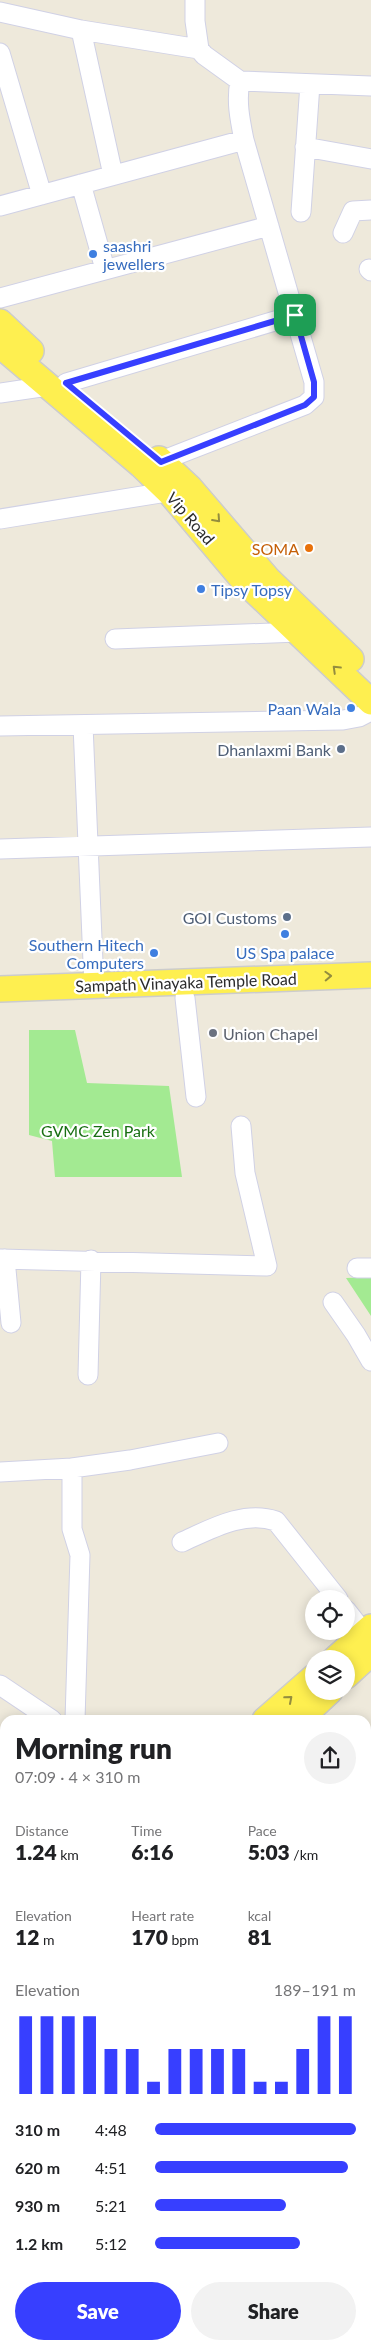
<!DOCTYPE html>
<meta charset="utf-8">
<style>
:root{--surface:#fff;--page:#f2f2f2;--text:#202124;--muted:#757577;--accent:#373fff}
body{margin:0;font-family:Lato,sans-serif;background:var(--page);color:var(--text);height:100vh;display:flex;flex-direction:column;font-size:19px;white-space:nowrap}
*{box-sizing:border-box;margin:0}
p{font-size:16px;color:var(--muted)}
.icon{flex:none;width:28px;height:28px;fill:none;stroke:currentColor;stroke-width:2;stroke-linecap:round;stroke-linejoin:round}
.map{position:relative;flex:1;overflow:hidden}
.side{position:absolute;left:0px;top:1715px;width:371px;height:635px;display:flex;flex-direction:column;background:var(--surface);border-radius:15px 15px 0 0;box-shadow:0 2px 12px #0003}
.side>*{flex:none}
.fabs{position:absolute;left:305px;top:1590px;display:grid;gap:10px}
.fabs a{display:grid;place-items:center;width:50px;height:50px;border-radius:50%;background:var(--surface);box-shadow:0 2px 12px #0003;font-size:25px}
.pin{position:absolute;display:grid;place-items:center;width:42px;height:42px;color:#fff;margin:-21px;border-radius:10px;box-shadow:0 2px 8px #0006}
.round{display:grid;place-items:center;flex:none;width:52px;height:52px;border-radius:26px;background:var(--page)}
.summary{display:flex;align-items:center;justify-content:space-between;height:85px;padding:0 15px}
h1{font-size:28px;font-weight:800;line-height:38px}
.metrics{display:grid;grid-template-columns:repeat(3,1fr);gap:8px;height:85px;padding:5px 15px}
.metrics div{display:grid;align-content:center}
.metrics b{font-size:21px;font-weight:800}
.metrics small{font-size:14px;font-weight:400}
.metrics p{font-size:14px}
.chart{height:140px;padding:10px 15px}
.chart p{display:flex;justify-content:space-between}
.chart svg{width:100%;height:90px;margin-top:5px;stroke:var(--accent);stroke-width:6}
.cta{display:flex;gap:10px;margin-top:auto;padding:10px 15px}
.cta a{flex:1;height:58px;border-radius:30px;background:var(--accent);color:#fff;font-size:20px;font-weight:800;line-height:58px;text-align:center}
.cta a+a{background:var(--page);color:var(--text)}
ul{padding:0 15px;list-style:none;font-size:16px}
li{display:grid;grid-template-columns:80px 60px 1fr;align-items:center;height:38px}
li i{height:12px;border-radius:6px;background:var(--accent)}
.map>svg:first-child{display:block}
.green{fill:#a3ea92}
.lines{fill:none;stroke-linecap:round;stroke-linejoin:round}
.minor-casing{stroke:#d0d1e5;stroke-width:21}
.major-casing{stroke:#ccc;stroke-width:28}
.minor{stroke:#fff;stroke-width:19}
.major{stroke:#feef50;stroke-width:25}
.oneway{stroke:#948d3e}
.route-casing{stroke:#fff;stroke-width:10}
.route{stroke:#373fff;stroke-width:6}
.shop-dot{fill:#3f7fe0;stroke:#fff;stroke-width:2}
.food-dot{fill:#e8710a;stroke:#fff;stroke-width:2}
.service-dot{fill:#5c6f8a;stroke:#fff;stroke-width:2}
.worship-dot{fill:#6b7280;stroke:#fff;stroke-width:2}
.labels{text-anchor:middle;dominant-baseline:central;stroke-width:4.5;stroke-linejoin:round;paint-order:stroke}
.shop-label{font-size:16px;fill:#366cbe;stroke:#fff;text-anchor:start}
.street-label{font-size:16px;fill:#2b2b2b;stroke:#fff}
.food-label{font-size:16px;fill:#c56008;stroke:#fff;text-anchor:end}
.service-label{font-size:16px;fill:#4e5e75;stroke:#fff;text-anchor:end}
.worship-label{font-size:16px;fill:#5b616d;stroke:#fff;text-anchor:start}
.park-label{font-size:16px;fill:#196f13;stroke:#fff}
</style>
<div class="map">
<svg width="371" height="2350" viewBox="0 0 371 2350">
<rect width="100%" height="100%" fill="#eee9db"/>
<path class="green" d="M29,1030H75L87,1083L169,1086L182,1177H55L52,1141L29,1135Z
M371,1277V1316L346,1278Z"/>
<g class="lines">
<defs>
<path id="minor" d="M195,0V21L199,49L204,55L240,81L371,86
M0,12L81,30L199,49
M81,30L113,175
M0,53L42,195
M240,81C236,101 240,120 244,140
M305,147L371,159
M81,184L105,269
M0,206L244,140L314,382V397L305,405L161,461
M301,212L310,84
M343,233L353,211L371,210
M369,269L371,271
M0,298L269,226
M66,383L295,315
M0,393L48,386
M0,519L179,490
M115,639L298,632
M83,725L94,986
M0,726L343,720L359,717L371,711
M0,849L371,837
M185,998L196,1097
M0,1259L267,1266L245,1173L241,1126
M5,1259L11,1323
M357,1268H371
M333,1302L356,1335L371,1361
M88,1375L91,1260
M72,1468L130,1460L218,1443
M0,1472L72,1468V1529L80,1555L75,1720
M182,1542C211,1529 244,1510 276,1521L338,1599
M346,1610L364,1633
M0,1685L52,1720
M366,1813H371
M0,2053L5,2031
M0,2080L5,2081
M0,2203L5,2206
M98,2350L99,2345
M155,2350V2345
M311,2350V2345"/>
<path id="major" d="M0,322L31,351
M0,345L141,465L170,493L244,581L371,702
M159,459L190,488L268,579L351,659
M0,989L371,975
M335,1659L371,1627
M346,1676L371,1653
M265,1720L314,1677
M299,1720L330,1691
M0,1889L5,1886
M0,1912L5,1910"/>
</defs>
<use href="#minor" class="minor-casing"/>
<use href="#major" class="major-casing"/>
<use href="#minor" class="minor"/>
<use href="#major" class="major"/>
</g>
<defs><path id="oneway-chevron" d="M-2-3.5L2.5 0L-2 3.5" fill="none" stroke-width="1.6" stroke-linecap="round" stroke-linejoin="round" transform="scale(1.25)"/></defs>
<g class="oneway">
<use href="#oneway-chevron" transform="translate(217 519) rotate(48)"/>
<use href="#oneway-chevron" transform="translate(336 669) rotate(-136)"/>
<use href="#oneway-chevron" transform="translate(328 976) rotate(-2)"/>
<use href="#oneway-chevron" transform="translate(289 1699) rotate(-41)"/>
</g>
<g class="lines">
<defs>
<path id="route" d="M295,315L314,382V397L305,405L161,462L66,383Z"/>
</defs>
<use href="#route" class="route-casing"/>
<use href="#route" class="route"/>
</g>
<g class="shop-dot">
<circle cx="93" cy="254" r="5"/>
<circle cx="201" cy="589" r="5"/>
<circle cx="351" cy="708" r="5"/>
<circle cx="285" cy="934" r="5"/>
<circle cx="154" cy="953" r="5"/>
</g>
<circle class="food-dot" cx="309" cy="548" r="5"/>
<g class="service-dot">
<circle cx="341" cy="749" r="5"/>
<circle cx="287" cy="917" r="5"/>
</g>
<circle class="worship-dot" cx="213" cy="1033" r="5"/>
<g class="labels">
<g class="shop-label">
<text x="103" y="245">saashri<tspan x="103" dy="18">jewellers</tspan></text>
<text x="211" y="589">Tipsy Topsy</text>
<text x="341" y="708" text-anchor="end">Paan Wala</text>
<text x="144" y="944" text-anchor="end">Southern Hitech<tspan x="144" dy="18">Computers</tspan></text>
<text x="285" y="952" text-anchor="middle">US Spa palace</text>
</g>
<g class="street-label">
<text transform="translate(191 518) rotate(49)">Vip Road</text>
<text transform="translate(186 982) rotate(-2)">Sampath Vinayaka Temple Road</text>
</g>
<g class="food-label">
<text x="299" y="548">SOMA</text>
</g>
<g class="service-label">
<text x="331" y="749">Dhanlaxmi Bank</text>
<text x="277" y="917">GOI Customs</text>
</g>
<g class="worship-label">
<text x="223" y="1033">Union Chapel</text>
</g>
<g class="park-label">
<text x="98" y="1130">GVMC Zen Park</text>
</g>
</g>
</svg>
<div class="fabs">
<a><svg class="icon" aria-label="locate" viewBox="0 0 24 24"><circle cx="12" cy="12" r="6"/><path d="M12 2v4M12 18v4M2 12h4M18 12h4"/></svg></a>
<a><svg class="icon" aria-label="layers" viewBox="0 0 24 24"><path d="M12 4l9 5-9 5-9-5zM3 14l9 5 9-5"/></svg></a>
</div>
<div class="pin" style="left:295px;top:315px;background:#1e9e55"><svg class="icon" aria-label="arrive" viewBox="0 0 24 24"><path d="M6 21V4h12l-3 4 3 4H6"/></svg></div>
<section class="side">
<div class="summary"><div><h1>Morning run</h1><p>07:09 · 4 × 310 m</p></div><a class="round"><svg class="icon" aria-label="share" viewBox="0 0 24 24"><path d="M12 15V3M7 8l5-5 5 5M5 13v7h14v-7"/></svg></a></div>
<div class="metrics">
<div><p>Distance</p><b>1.24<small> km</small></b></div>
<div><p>Time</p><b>6:16</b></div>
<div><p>Pace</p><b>5:03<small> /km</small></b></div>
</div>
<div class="metrics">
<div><p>Elevation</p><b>12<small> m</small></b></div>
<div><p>Heart rate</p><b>170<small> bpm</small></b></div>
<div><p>kcal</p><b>81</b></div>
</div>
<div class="chart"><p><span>Elevation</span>189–191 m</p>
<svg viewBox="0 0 160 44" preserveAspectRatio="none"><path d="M5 44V6M15 44V6M25 44V6M35 44V6M45 44V22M55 44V22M65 44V38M75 44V22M85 44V22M95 44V22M105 44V22M115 44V38M125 44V38M135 44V22M145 44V6M155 44V6"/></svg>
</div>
<ul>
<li><b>310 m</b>4:48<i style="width:100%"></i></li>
<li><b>620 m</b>4:51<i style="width:96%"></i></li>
<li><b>930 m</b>5:21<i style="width:65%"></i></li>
<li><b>1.2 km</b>5:12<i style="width:72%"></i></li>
</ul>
<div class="cta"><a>Save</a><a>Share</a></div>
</section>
</div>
